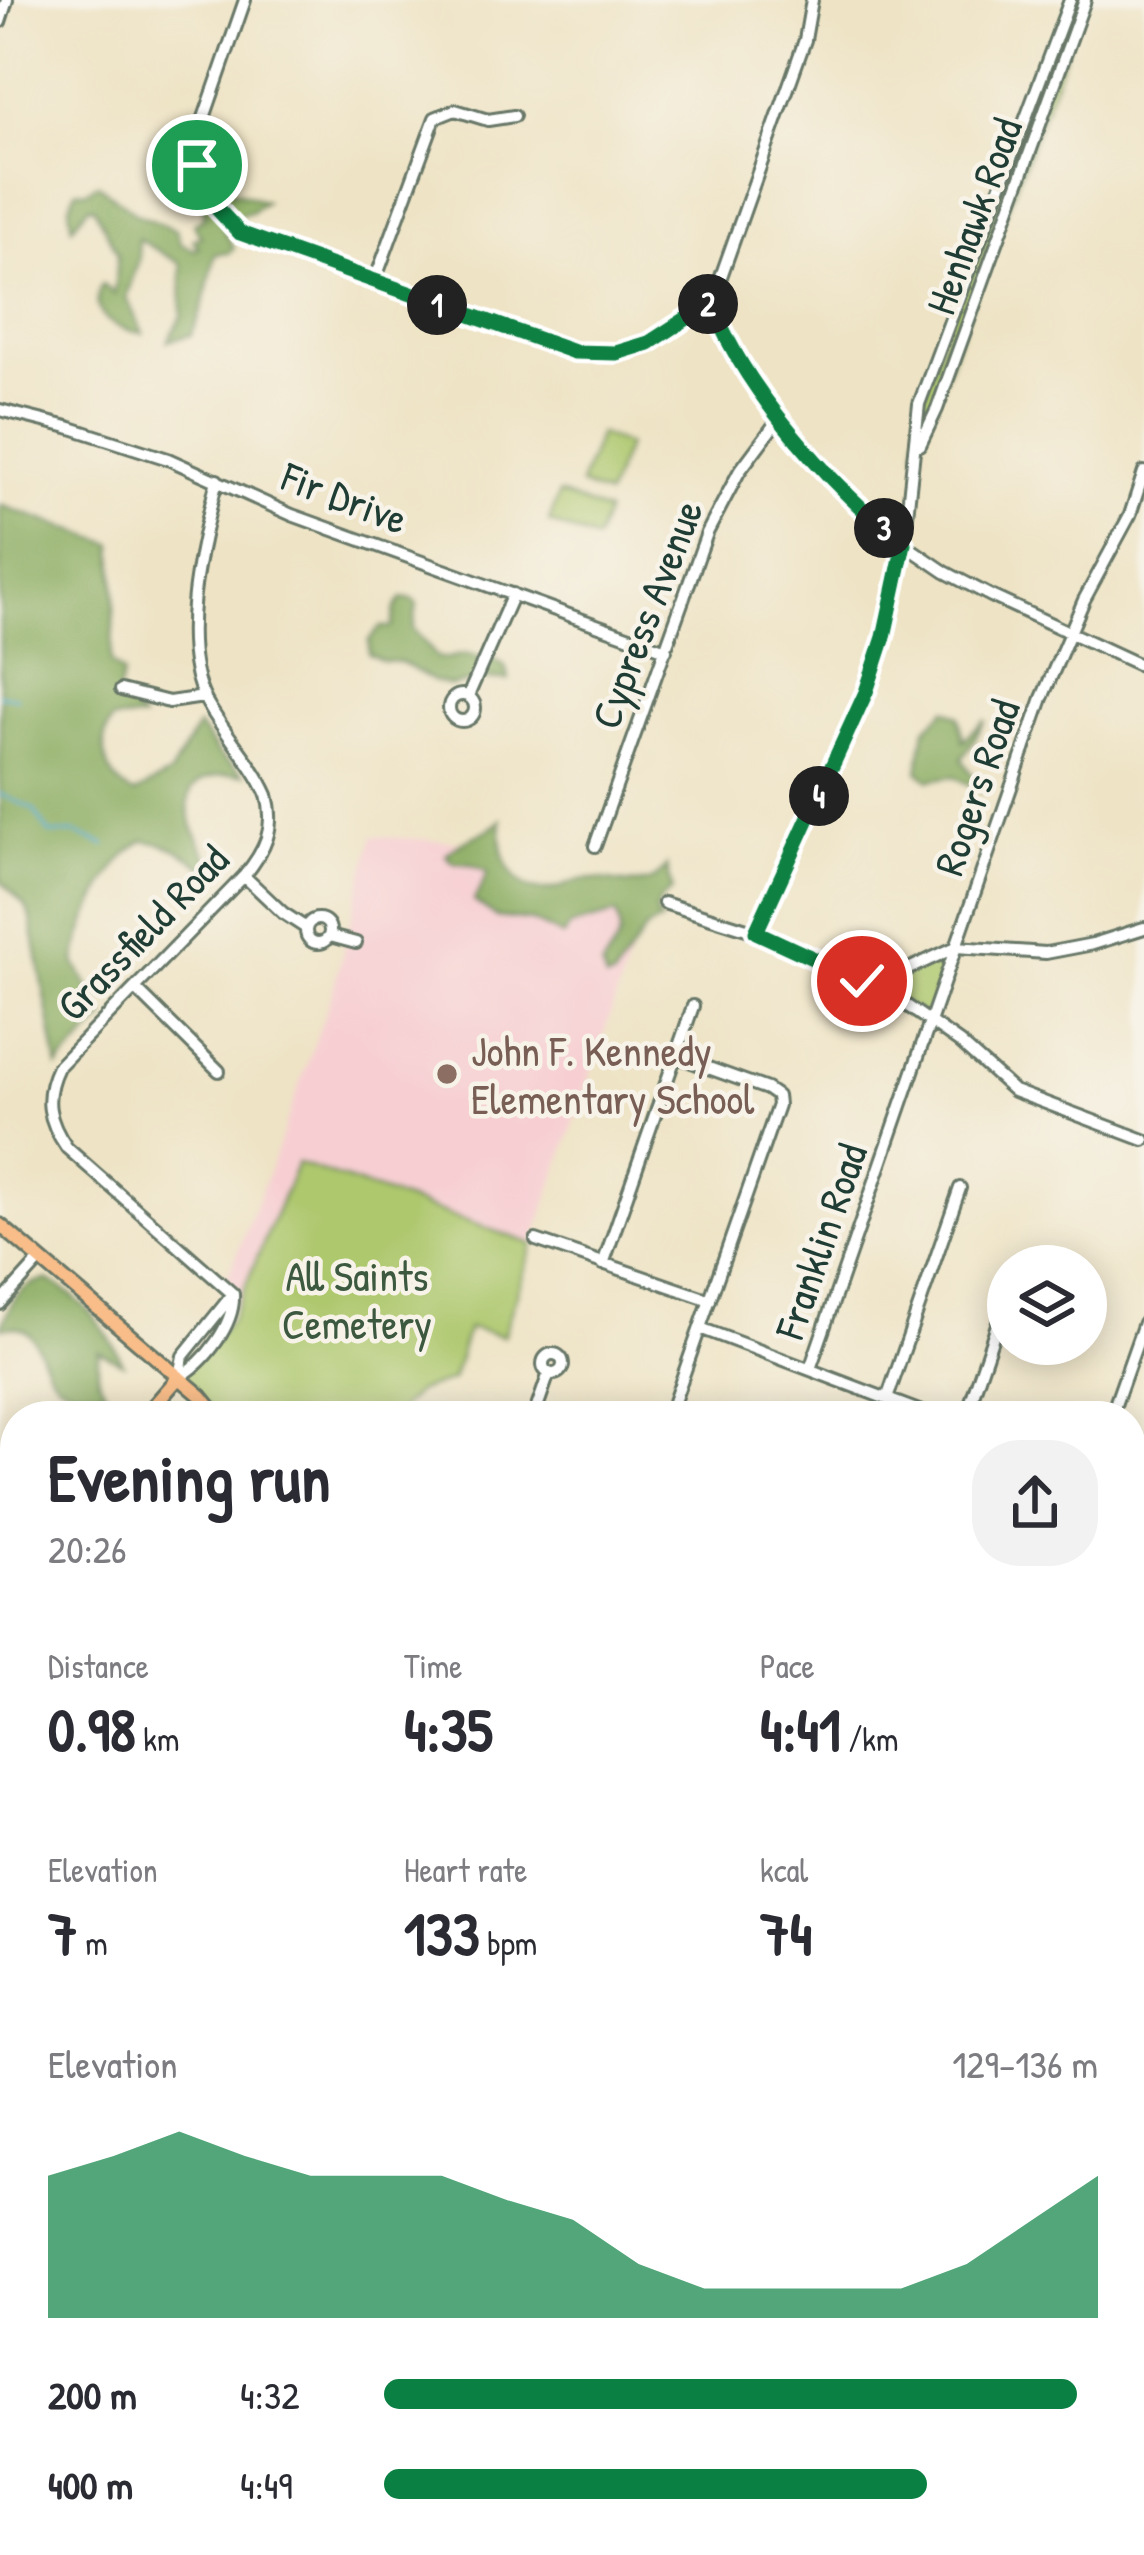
<!DOCTYPE html>
<meta charset="utf-8">
<style>
:root{--surface:#fff;--page:#f2f2f3;--text:#2b2b33;--muted:#7c7c81;--accent:#0b8043}
body{margin:0;font-family:"Patrick Hand",sans-serif;background:var(--page);color:var(--text);height:100vh;display:flex;flex-direction:column;font-size:45px;white-space:nowrap}
*{box-sizing:border-box;margin:0}
p{font-size:39px;color:var(--muted)}
.icon{flex:none;width:66px;height:66px;fill:none;stroke:currentColor;stroke-width:2;stroke-linecap:round;stroke-linejoin:round}
.map{position:relative;flex:1;overflow:hidden}
.details{position:absolute;left:0px;top:1401px;width:1146px;height:1155px;display:flex;flex-direction:column;background:var(--surface);border-radius:48px 48px 0 0;box-shadow:0 6px 30px #0003}
.details>*{flex:none}
.tools{position:absolute;left:987px;top:1245px;display:grid;gap:24px}
.tools a{display:grid;place-items:center;width:120px;height:120px;border-radius:50%;background:var(--surface);box-shadow:0 6px 30px #0003;font-size:60px}
.pin{position:absolute;display:grid;place-items:center;width:102px;height:102px;color:#fff;margin:-51px;border:6px solid #fff;border-radius:50%;box-shadow:0 3px 12px #0007}
.km{position:absolute;width:60px;height:60px;margin:-30px;border-radius:50%;background:#222;color:#fff;font-size:33px;line-height:60px;text-align:center}
.round{display:grid;place-items:center;flex:none;width:126px;height:126px;border-radius:48px;background:var(--page)}
.overview{display:flex;align-items:center;justify-content:space-between;height:204px;padding:0 48px}
h1{font-size:66px;font-weight:800;line-height:90px}
.figures{display:grid;grid-template-columns:repeat(3,1fr);gap:18px;height:204px;padding:12px 48px}
.figures div{display:grid;align-content:center}
.figures b{font-size:60px;font-weight:800}
.figures small{font-size:33px;font-weight:400}
.figures p{font-size:33px}
.chart{height:336px;padding:24px 48px}
.chart p{display:flex;justify-content:space-between}
.chart svg{width:100%;height:216px;margin-top:12px;fill:var(--accent);opacity:.7}
ul{padding:0 48px;list-style:none;font-size:39px}
li{display:grid;grid-template-columns:192px 144px 1fr;align-items:center;height:90px}
li i{height:30px;border-radius:15px;background:var(--accent)}
.map>svg:first-child{display:block}
.built{fill:#f7cfd3}
.green{fill:#aec86e;stroke:#668251;stroke-width:3}
.forest{fill:#8aac61;stroke:#54744a;stroke-width:3}
.lines{fill:none;stroke-linecap:round;stroke-linejoin:round}
.stream{stroke:#49a8c8;stroke-width:3}
.minor-casing{stroke:#677767;stroke-width:16}
.major-casing{stroke:#677767;stroke-width:18}
.minor{stroke:#fff;stroke-width:10}
.major{stroke:#f8bd89;stroke-width:12}
.route-casing{stroke:#fff;stroke-width:24}
.route{stroke:#0b8043;stroke-width:15}
.education-dot{fill:#8d6e63;stroke:#f7f3e8;stroke-width:4.5}
.labels{text-anchor:middle;dominant-baseline:central;stroke-width:9;stroke-linejoin:round;paint-order:stroke}
.street-label{font-size:42px;fill:#1f3d34;stroke:#f7f3e8}
.education-label{font-size:42px;fill:#785e54;stroke:#f7f3e8;text-anchor:start}
.park-label{font-size:42px;fill:#3c5940;stroke:#f7f3e8}
</style>
<div class="map">
<svg width="1144" height="2555" viewBox="0 0 1144 2555">
<rect width="100%" height="100%" fill="#f7f3e8"/>
<filter id="ink" filterUnits="userSpaceOnUse"><feTurbulence type="fractalNoise" baseFrequency=".00833" numOctaves="2"/><feDisplacementMap in="SourceGraphic" scale="24" xChannelSelector="R" yChannelSelector="G"/><feConvolveMatrix kernelMatrix="1 2 1 2 8 2 1 2 1" color-interpolation-filters="sRGB"/></filter>
<filter id="wash" filterUnits="userSpaceOnUse"><feTurbulence type="fractalNoise" baseFrequency=".004" numOctaves="4" result="noise"/><feDisplacementMap in="SourceGraphic" scale="48" xChannelSelector="R" yChannelSelector="G"/><feGaussianBlur stdDeviation="2.7" result="paint"/><feColorMatrix in="noise" values="0 0 0 0 0 0 0 0 0 0 0 0 0 0 0 0 0 1.4 0 .05"/><feComposite in="paint" operator="in"/></filter>
<g filter="url(#wash)">
<rect width="100%" height="100%" fill="#eee3c5"/>
<path class="built" d="M373,836L491,844L496,889L644,914L533,1244L297,1163L235,1308L226,1281L275,1155L332,993Z"/>
<path class="green" d="M1070,0H1085L916,453L919,404Z
M599,434L627,445L607,496L580,485Z
M559,494L606,512L596,540L549,522Z
M952,951L929,1018L878,987Z
M297,1163L533,1244L503,1336L468,1328L452,1380L418,1391L393,1416H219L179,1378L231,1320Z
M1131,1799L1144,1805V2083L1131,2079Z"/>
<path class="forest" d="M211,183L265,202L251,212L219,221L234,248L229,253L215,254C209,282 205,309 191,335L168,341L182,316L181,264L138,239L139,260L126,297L143,333C115,330 86,314 102,284L114,294L118,254L94,207L89,206L72,227L69,208L76,190L86,191L98,184L136,214L176,230L181,244L195,250L199,247L193,240L201,237L194,224L204,217L202,194Z
M0,505L113,544L115,592L111,662L123,674L118,692L142,719L113,720C94,742 107,782 134,794L170,774L198,726L220,756L244,774C154,772 194,832 219,878C191,859 178,844 143,841C111,859 80,926 75,962L105,1018L58,1067L31,919L26,907L0,880Z
M402,598L413,600L417,605L413,629L437,657C447,660 450,657 460,655C471,652 479,660 491,657L505,666L509,680L482,679L451,686L433,681L401,662L383,661L369,654V640L381,627H392L395,608Z
M946,709L959,716L963,740L986,720L962,759L984,793L954,776L929,780L918,771L925,729Z
M501,820C499,854 510,898 553,889C566,887 575,879 589,879C617,879 647,896 667,866L672,890L659,902L656,914L661,921L646,929L613,978L606,980L602,968C612,945 627,944 616,914L570,926L563,936L532,921L496,917L474,901L488,872L470,864L454,863L446,855C460,838 482,838 501,820Z
M47,1280C81,1296 107,1329 123,1363L98,1351V1378L107,1394C92,1386 75,1395 60,1384C37,1368 42,1317 1,1328C10,1303 19,1284 47,1280Z
M0,2300L15,2312V2541H73L69,2555H0Z"/>
<g class="lines">
<path class="stream" d="M0,695L17,697
M0,794L33,809L50,834L74,833L105,845"/>
</g>
</g>
<g filter="url(#ink)">
<g class="lines">
<defs>
<path id="minor" d="M245,0L196,141C197,179 208,211 240,233L575,352C637,357 662,332 712,302
M812,0L805,40L712,302L730,350L747,377L852,500L904,544L945,572L991,596L1144,667
M0,22L7,0
M374,283L435,118L455,110L488,120L514,116
M0,410L68,427L168,459L292,515L666,650
M920,445L937,409L1085,0
M121,690L169,702L204,697
M449 708a13 13 0 1 1 26 0a13 13 0 1 1-26 0Z
M468,696L513,594
M595,846L707,533L739,472L780,417
M244,876L283,913L306,928
M664,903L756,932L862,981L906,1005L959,1042L1014,1091L1144,1140
M306 931a12 12 0 1 1 24 0a12 12 0 1 1-24 0Z
M756,932L865,692L884,636L904,544L919,404L1070,0
M330,936L356,943
M872,986L956,947L1046,953L1093,944L1144,928
M135,988L219,1071
M536,1240L710,1300
M603,1264L693,1006
M0,1304L40,1260
M700,1328L932,1416
M543 1364a10 10 0 1 1 20 0a10 10 0 1 1-20 0Z
M810,1369L1042,698L1084,600L1130,515L1144,472
M179,1377C205,1363 235,1324 233,1294L67,1148C48,1121 43,1098 58,1067L244,876C265,851 276,828 267,795C252,761 224,734 206,701C175,643 202,541 217,480
M179,1377L183,1356L233,1294
M887,1399L960,1188
M534,1416L549,1373
M669,1416L778,1105L777,1096L767,1089L675,1056
M793,1416L794,1411
M966,1416L1008,1292
M1111,1416L1144,1323
M1131,1492L1144,1497
M0,1713L15,1718
M0,1855L15,1862
M0,2012L15,2009
M1131,2141L1144,2105
M1131,2219L1144,2223
M1131,2285L1144,2286
M1131,2437L1144,2436
M558,2541L561,2555
M717,2541L728,2555
M847,2541L849,2555
M150,2555L154,2541
M297,2555L304,2541"/>
<path id="major" d="M0,1225L201,1396L217,1416
M145,1416L179,1377
M0,1565L15,1554
M1131,1763L1144,1729
M1131,1794L1144,1799
M1131,1805L1144,1811"/>
</defs>
<use href="#minor" class="minor-casing"/>
<use href="#major" class="major-casing"/>
<use href="#minor" class="minor"/>
<use href="#major" class="major"/>
</g>
</g>
<g class="lines" filter="url(#ink)">
<defs>
<path id="route" d="M197,165L209,200L240,233L574,352L616,353L649,343L712,302C739,385 835,491 904,544L884,637L866,692L756,932L862,981"/>
</defs>
<use href="#route" class="route-casing"/>
<use href="#route" class="route"/>
</g>
<circle class="education-dot" cx="447" cy="1074" r="12"/>
<g class="labels">
<g class="street-label">
<text transform="translate(973 216) rotate(-70)">Henhawk Road</text>
<text transform="translate(345 497) rotate(21)">Fir Drive</text>
<text transform="translate(646 614) rotate(-69)">Cypress Avenue</text>
<text transform="translate(976 787) rotate(-71)">Rogers Road</text>
<text transform="translate(142 932) rotate(-46)">Grassfield Road</text>
<text transform="translate(820 1241) rotate(-71)">Franklin Road</text>
</g>
<g class="education-label">
<text x="471" y="1050">John F. Kennedy<tspan x="471" dy="48">Elementary School</tspan></text>
</g>
<g class="park-label">
<text x="357" y="1275">All Saints<tspan x="357" dy="48">Cemetery</tspan></text>
</g>
</g>
</svg>
<div class="tools">
<a><svg class="icon" aria-label="layers" viewBox="0 0 24 24"><path d="M12 4l9 5-9 5-9-5zM3 14l9 5 9-5"/></svg></a>
</div>
<div class="pin" style="left:197px;top:165px;background:#1e9e55"><svg class="icon" aria-label="arrive" viewBox="0 0 24 24"><path d="M6 21V4h12l-3 4 3 4H6"/></svg></div>
<div class="pin" style="left:862px;top:981px;background:#d93025"><svg class="icon" aria-label="check" viewBox="0 0 24 24"><path d="M5 12l5 5 9-10"/></svg></div>
<b class="km" style="left:437px;top:305px">1</b>
<b class="km" style="left:708px;top:304px">2</b>
<b class="km" style="left:884px;top:528px">3</b>
<b class="km" style="left:819px;top:796px">4</b>
<section class="details">
<div class="overview"><div><h1>Evening run</h1><p>20:26</p></div><a class="round"><svg class="icon" aria-label="share" viewBox="0 0 24 24"><path d="M12 15V3M7 8l5-5 5 5M5 13v7h14v-7"/></svg></a></div>
<div class="figures">
<div><p>Distance</p><b>0.98<small> km</small></b></div>
<div><p>Time</p><b>4:35</b></div>
<div><p>Pace</p><b>4:41<small> /km</small></b></div>
</div>
<div class="figures">
<div><p>Elevation</p><b>7<small> m</small></b></div>
<div><p>Heart rate</p><b>133<small> bpm</small></b></div>
<div><p>kcal</p><b>74</b></div>
</div>
<div class="chart"><p><span>Elevation</span>129–136 m</p>
<svg viewBox="0 0 160 44" preserveAspectRatio="none"><path d="M0 44V15L10 11L20 6L30 11L40 15L50 15L60 15L70 20L80 24L90 33L100 38L110 38L120 38L130 38L140 33L150 24L160 15V44z"/></svg>
</div>
<ul>
<li><b>200 m</b>4:32<i style="width:97%"></i></li>
<li><b>400 m</b>4:49<i style="width:76%"></i></li>
</ul>
</section>
</div>
